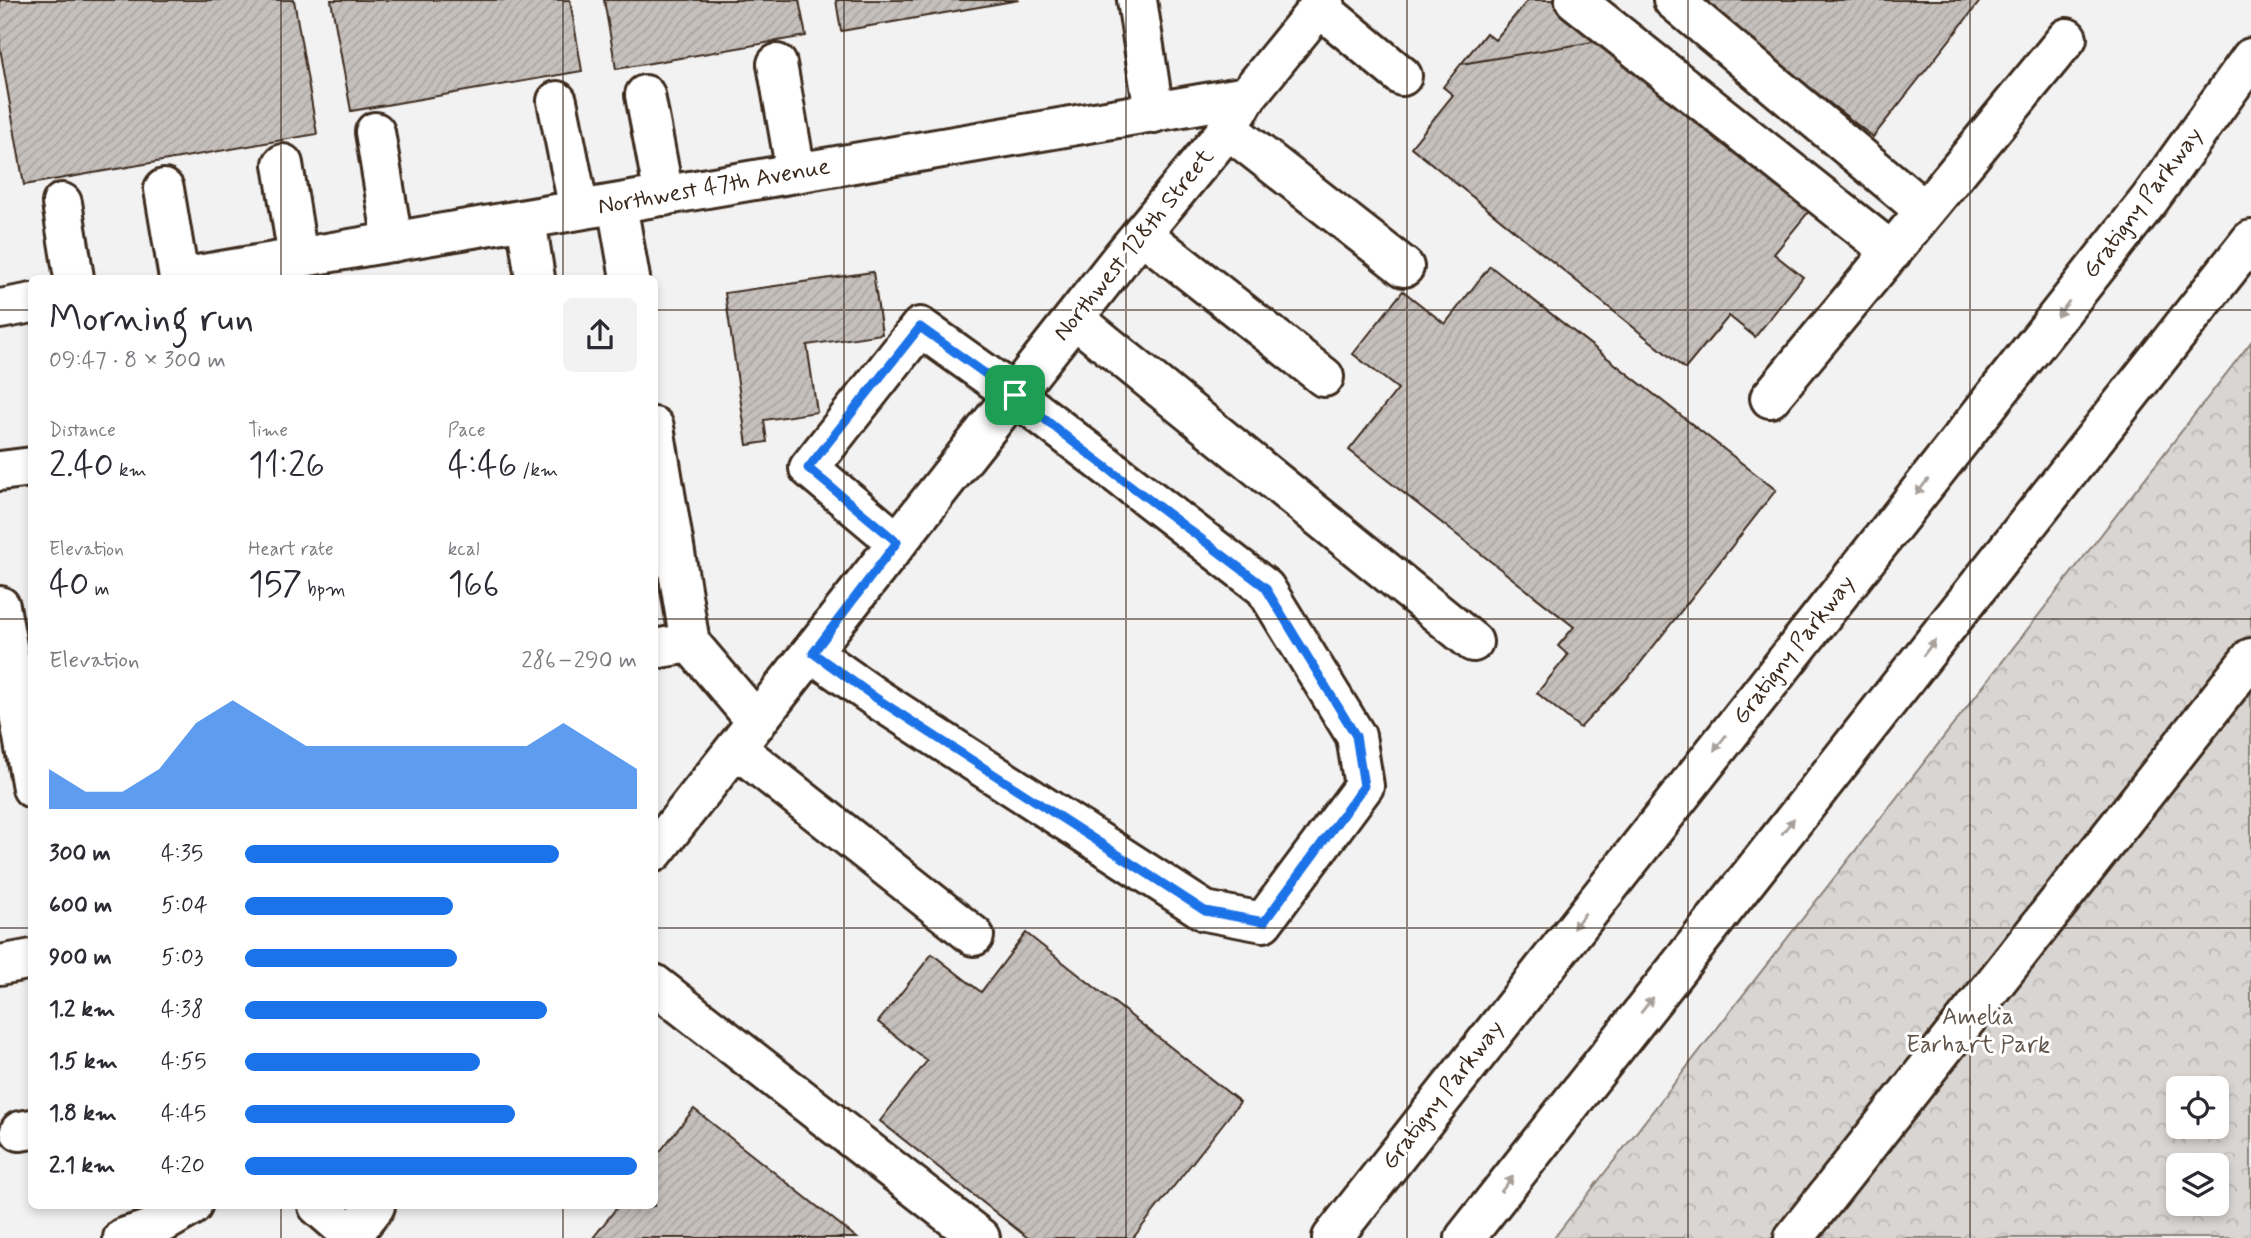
<!DOCTYPE html>
<meta charset="utf-8">
<style>
:root{--surface:#fff;--page:#f2f2f3;--text:#2b2b33;--muted:#7c7c81;--accent:#1a73e8}
body{margin:0;font-family:Mynerve,sans-serif;background:var(--page);color:var(--text);height:100vh;display:flex;flex-direction:column;font-size:26px;white-space:nowrap}
*{box-sizing:border-box;margin:0}
p{font-size:23px;color:var(--muted)}
.icon{flex:none;width:38px;height:38px;fill:none;stroke:currentColor;stroke-width:2;stroke-linecap:round;stroke-linejoin:round}
.map{position:relative;flex:1;overflow:hidden}
.sheet{position:absolute;left:28px;top:275px;width:630px;height:934px;display:flex;flex-direction:column;background:var(--surface);border-radius:10px;box-shadow:0 4px 10px #0003}
.sheet>*{flex:none}
.buttons{position:absolute;left:2166px;top:1076px;display:grid;gap:14px}
.buttons a{display:grid;place-items:center;width:63px;height:63px;border-radius:10px;background:var(--surface);box-shadow:0 4px 10px #0003;font-size:35px}
.pin{position:absolute;display:grid;place-items:center;width:60px;height:60px;color:#fff;margin:-30px;border-radius:14px;box-shadow:0 4px 10px #0006}
.round{display:grid;place-items:center;flex:none;width:74px;height:74px;border-radius:10px;background:var(--page)}
.overview{display:flex;align-items:center;justify-content:space-between;height:119px;padding:0 21px}
h1{font-size:38px;font-weight:600;line-height:52px}
.stats{display:grid;grid-template-columns:repeat(3,1fr);gap:10px;height:119px;padding:7px 21px}
.stats div{display:grid;align-content:center}
.stats b{font-size:35px;font-weight:600}
.stats small{font-size:19px;font-weight:400}
.stats p{font-size:19px}
.chart{height:196px;padding:14px 21px}
.chart p{display:flex;justify-content:space-between}
.chart svg{width:100%;height:126px;margin-top:7px;fill:var(--accent);opacity:.7}
ul{padding:0 21px;list-style:none;font-size:23px}
li{display:grid;grid-template-columns:112px 84px 1fr;align-items:center;height:52px}
li i{height:18px;border-radius:9px;background:var(--accent)}
.map>svg:first-child{display:block}
.forest{fill:url(#forest-crowns);stroke:#8a8078;stroke-width:2;fill-rule:evenodd}
.building{fill:url(#building-hatch);stroke:#3b2a1e;stroke-width:2}
.lines{fill:none;stroke-linecap:round;stroke-linejoin:round}
.minor-casing{stroke:#3b2a1e;stroke-width:44}
.highway-casing{stroke:#3b2a1e;stroke-width:44}
.minor{stroke:#fff;stroke-width:38}
.highway{stroke:#fff;stroke-width:38}
.oneway{fill:#a79f9a}
.route-casing{stroke:#fff;stroke-width:14}
.route{stroke:#1a73e8;stroke-width:9}
.grid{fill:none;stroke:#3b2a1e;stroke-width:2;stroke-opacity:0.55}
.labels{text-anchor:middle;dominant-baseline:central;stroke-width:6;stroke-linejoin:round;paint-order:stroke}
.street-label{font-size:24px;fill:#3b2a1e;stroke:#fff}
.park-label{font-size:24px;fill:#62554b;stroke:#fff}
</style>
<div class="map">
<svg width="2251" height="1238" viewBox="0 0 2251 1238">
<defs>
<pattern id="forest-crowns" width="20" height="18" patternUnits="userSpaceOnUse" patternTransform="scale(1.75)"><rect width="20" height="18" fill="#d8d5d2"/><path d="M2 6a3 3 0 1 1 6 0M12 15a3 3 0 1 1 6 0" fill="none" stroke="#bab7b4"/></pattern>
<pattern id="building-hatch" width="6" height="6" patternUnits="userSpaceOnUse" patternTransform="scale(1.75)"><rect width="6" height="6" fill="#c6c0bd"/><path d="M-1 1l2-2M0 6l6-6M5 7l2-2" fill="none" stroke="#aba5a2"/></pattern>
</defs>
<rect width="100%" height="100%" fill="#f3f2f2"/>
<filter id="ink" filterUnits="userSpaceOnUse"><feTurbulence type="fractalNoise" baseFrequency=".0143" numOctaves="2"/><feDisplacementMap in="SourceGraphic" scale="14" xChannelSelector="R" yChannelSelector="G"/><feConvolveMatrix kernelMatrix="1 2 1 2 8 2 1 2 1" color-interpolation-filters="sRGB"/></filter>
<g filter="url(#ink)">
<path class="forest" d="M2251,342V1238H1554ZM2179,1088H2217V1127H2179ZM2179,1166H2217V1204H2179Z"/>
<path class="building" d="M0,0H294L317,134L24,185L0,48Z
M331,0H570L582,71L351,111Z
M604,0H799L806,36L616,69Z
M836,0H1019L841,31Z
M1528,0H1563L1611,39L1461,64L1486,33L1495,40Z
M1698,0H1981L1873,137Z
M1611,39L1815,204L1774,254L1803,277L1755,337L1729,316L1685,369L1411,147L1453,95L1443,87L1461,64Z
M1490,266L1776,490L1634,671L1580,728L1537,693L1568,655L1558,646L1574,627L1349,450L1398,389L1353,354L1403,291L1445,324Z
M873,272L882,334L807,345L817,412L764,420L767,442L747,445L725,293Z
M1026,933L1240,1102L1133,1238H1028L880,1121L927,1061L878,1022L932,954L981,992Z
M694,1109L857,1238H593L618,1206H654V1159Z"/>
<g class="lines">
<defs>
<path id="minor" d="M1137,0L1154,113
M1575,0L1892,252
M1673,0L1925,211L1770,398
M1319,7L1402,76
M777,64L796,173
M645,95L664,196
M557,101L579,210
M1228,129L1404,267
M375,132L393,242
M283,164L298,258
M164,189L179,278
M62,203L74,278
M617,204L630,278
M1925,211L2067,38
M526,219L535,278
M1142,234L1324,377
M180,278L1247,96
M0,309L32,303
M1074,318L1473,642
M654,427L690,643L654,649
M0,471L32,467
M0,606L32,788
M690,643L757,722
M812,653L876,698L1205,911L1263,922L1364,786L1356,736L1265,588L1015,395L920,327L809,468L897,542
M736,748L974,936
M654,852L1122,257L1228,129L1247,96L1325,0
M0,965L32,959
M654,984L980,1238
M20,1131L32,1129
M318,1206L355,1238
M123,1238L154,1228L192,1206
M350,1238L375,1206
M1794,1238L2251,658"/>
<path id="highway" d="M1332,1238L2150,199L2251,58
M1465,1238L2251,240"/>
</defs>
<use href="#minor" class="minor-casing"/>
<use href="#highway" class="highway-casing"/>
<use href="#minor" class="minor"/>
<use href="#highway" class="highway"/>
</g>
<defs><path id="oneway-solid" d="M-6-.8H1V-3.2L6.5 0L1 3.2V.8H-6Z" transform="scale(1.75)"/></defs>
<g class="oneway">
<use href="#oneway-solid" transform="translate(2063 309) rotate(128)"/>
<use href="#oneway-solid" transform="translate(1922 487) rotate(128)"/>
<use href="#oneway-solid" transform="translate(1929 648) rotate(-52)"/>
<use href="#oneway-solid" transform="translate(1720 743) rotate(128)"/>
<use href="#oneway-solid" transform="translate(1788 826) rotate(-52)"/>
<use href="#oneway-solid" transform="translate(1579 921) rotate(128)"/>
<use href="#oneway-solid" transform="translate(1647 1005) rotate(-52)"/>
<use href="#oneway-solid" transform="translate(1507 1184) rotate(-52)"/>
</g>
</g>
<g class="lines" filter="url(#ink)">
<defs>
<path id="route" d="M920,327L1015,395L1073,442L1265,587L1356,736L1364,786L1264,922L1205,911L876,698L813,653L897,542L808,468Z"/>
</defs>
<use href="#route" class="route-casing"/>
<use href="#route" class="route"/>
</g>
<path class="grid" d="M281,0V278M563,0V278M844,0V1238M1126,0V1238M1407,0V1238M1688,0V1238M1970,0V1238M0,310H32M654,310H2251M0,619H32M654,619H2251M0,928H32M654,928H2251M281,1206V1238M563,1206V1238"/>
<g class="labels">
<g class="street-label">
<text transform="translate(714 187) rotate(-10)">Northwest 47th Avenue</text>
<text transform="translate(2143 203) rotate(-53)">Gratigny Parkway</text>
<text transform="translate(1134 245) rotate(-51)">Northwest 128th Street</text>
<text transform="translate(1794 650) rotate(-52)">Gratigny Parkway</text>
<text transform="translate(1443 1095) rotate(-52)">Gratigny Parkway</text>
</g>
<g class="park-label">
<text x="1978" y="1017">Amelia<tspan x="1978" dy="28">Earhart Park</tspan></text>
</g>
</g>
</svg>
<div class="buttons">
<a><svg class="icon" aria-label="locate" viewBox="0 0 24 24"><circle cx="12" cy="12" r="6"/><path d="M12 2v4M12 18v4M2 12h4M18 12h4"/></svg></a>
<a><svg class="icon" aria-label="layers" viewBox="0 0 24 24"><path d="M12 4l9 5-9 5-9-5zM3 14l9 5 9-5"/></svg></a>
</div>
<div class="pin" style="left:1015px;top:395px;background:#1e9e55"><svg class="icon" aria-label="arrive" viewBox="0 0 24 24"><path d="M6 21V4h12l-3 4 3 4H6"/></svg></div>
<section class="sheet">
<div class="overview"><div><h1>Morning run</h1><p>09:47 · 8 × 300 m</p></div><a class="round"><svg class="icon" aria-label="share" viewBox="0 0 24 24"><path d="M12 15V3M7 8l5-5 5 5M5 13v7h14v-7"/></svg></a></div>
<div class="stats">
<div><p>Distance</p><b>2.40<small> km</small></b></div>
<div><p>Time</p><b>11:26</b></div>
<div><p>Pace</p><b>4:46<small> /km</small></b></div>
</div>
<div class="stats">
<div><p>Elevation</p><b>40<small> m</small></b></div>
<div><p>Heart rate</p><b>157<small> bpm</small></b></div>
<div><p>kcal</p><b>166</b></div>
</div>
<div class="chart"><p><span>Elevation</span>286–290 m</p>
<svg viewBox="0 0 160 44" preserveAspectRatio="none"><path d="M0 44V30L10 38L20 38L30 30L40 14L50 6L60 14L70 22L80 22L90 22L100 22L110 22L120 22L130 22L140 14L150 22L160 30V44z"/></svg>
</div>
<ul>
<li><b>300 m</b>4:35<i style="width:80%"></i></li>
<li><b>600 m</b>5:04<i style="width:53%"></i></li>
<li><b>900 m</b>5:03<i style="width:54%"></i></li>
<li><b>1.2 km</b>4:38<i style="width:77%"></i></li>
<li><b>1.5 km</b>4:55<i style="width:60%"></i></li>
<li><b>1.8 km</b>4:45<i style="width:69%"></i></li>
<li><b>2.1 km</b>4:20<i style="width:100%"></i></li>
</ul>
</section>
</div>
